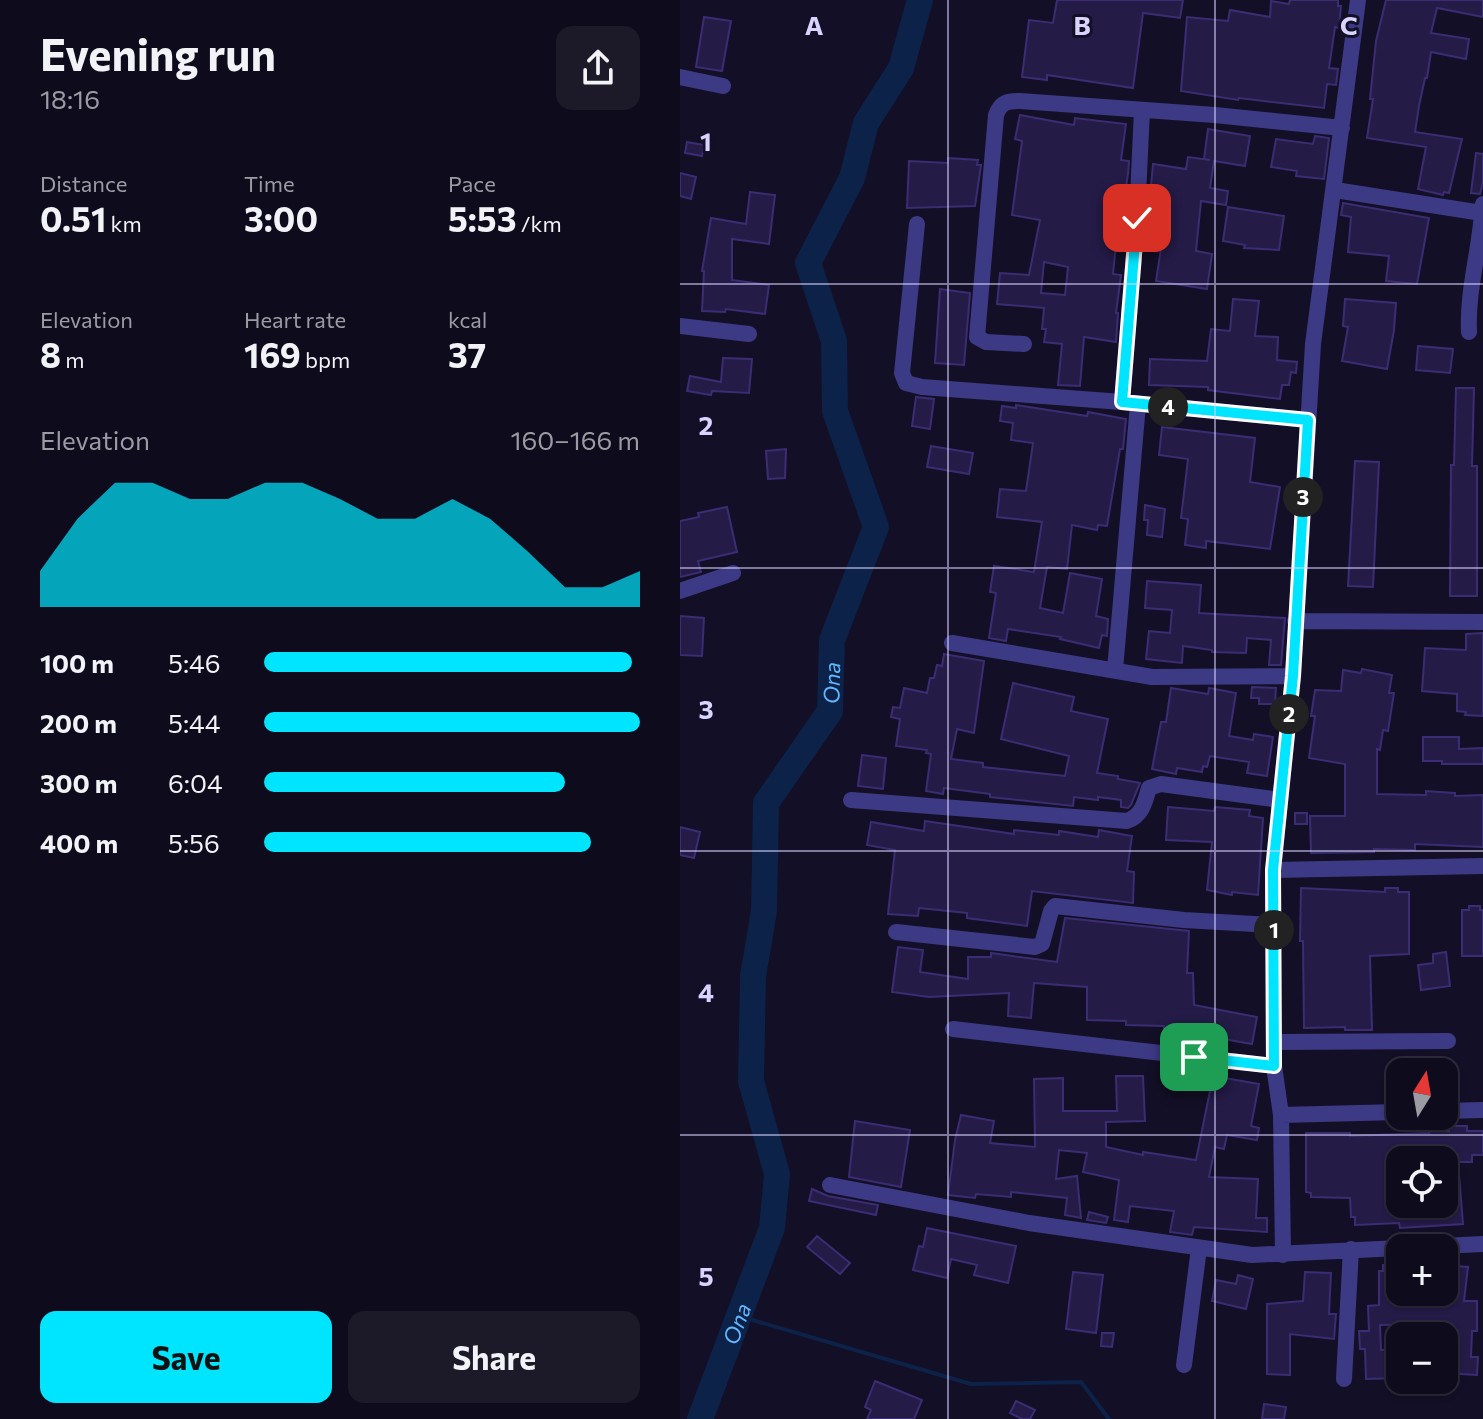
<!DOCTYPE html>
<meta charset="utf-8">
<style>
:root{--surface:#0e0b1c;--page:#1c1929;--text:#f1f3f6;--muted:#9b9ba3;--line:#2e2b3b;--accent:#00e5ff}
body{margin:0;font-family:Commissioner,sans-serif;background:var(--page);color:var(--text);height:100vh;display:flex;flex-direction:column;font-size:30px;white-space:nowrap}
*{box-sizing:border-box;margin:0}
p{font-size:26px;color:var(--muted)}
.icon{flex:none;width:44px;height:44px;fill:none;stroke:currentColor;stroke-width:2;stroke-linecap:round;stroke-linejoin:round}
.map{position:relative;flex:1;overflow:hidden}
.sheet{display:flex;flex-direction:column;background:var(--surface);width:680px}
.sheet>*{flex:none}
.needle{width:52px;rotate:11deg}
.tools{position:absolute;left:706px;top:1058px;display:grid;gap:16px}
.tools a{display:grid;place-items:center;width:72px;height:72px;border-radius:16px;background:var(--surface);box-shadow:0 2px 6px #0004,0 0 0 2px var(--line);font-size:40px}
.pin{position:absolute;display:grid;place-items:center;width:68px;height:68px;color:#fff;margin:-34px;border-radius:16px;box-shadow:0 4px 12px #0006}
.km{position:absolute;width:40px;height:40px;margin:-20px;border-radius:50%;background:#222;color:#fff;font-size:22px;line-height:40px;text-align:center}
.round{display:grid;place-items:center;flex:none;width:84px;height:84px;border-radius:16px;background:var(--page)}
.summary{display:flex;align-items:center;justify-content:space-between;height:136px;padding:0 40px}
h1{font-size:44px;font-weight:700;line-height:60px}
.metrics{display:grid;grid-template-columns:repeat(3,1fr);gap:12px;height:136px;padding:8px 40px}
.metrics div{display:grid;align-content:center}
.metrics b{font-size:34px;font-weight:700}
.metrics small{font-size:22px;font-weight:400}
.metrics p{font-size:22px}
.chart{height:224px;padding:16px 40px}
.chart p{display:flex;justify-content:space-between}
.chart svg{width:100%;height:144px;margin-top:8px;fill:var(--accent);opacity:.7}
.cta{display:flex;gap:16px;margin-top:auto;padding:16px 40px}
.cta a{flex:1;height:92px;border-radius:16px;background:var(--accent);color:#111;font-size:32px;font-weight:700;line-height:92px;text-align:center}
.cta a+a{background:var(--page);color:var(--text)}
ul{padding:0 40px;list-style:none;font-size:26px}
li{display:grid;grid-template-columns:128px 96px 1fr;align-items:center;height:60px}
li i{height:20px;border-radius:10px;background:var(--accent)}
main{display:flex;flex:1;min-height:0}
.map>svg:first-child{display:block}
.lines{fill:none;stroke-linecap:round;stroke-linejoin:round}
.stream{stroke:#0c2248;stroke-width:4}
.river{stroke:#0c2248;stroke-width:26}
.building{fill:#241b47;stroke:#3b2d73;stroke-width:2;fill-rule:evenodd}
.street{stroke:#3d3a85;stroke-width:16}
.route-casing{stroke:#fff;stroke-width:16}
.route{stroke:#00e5ff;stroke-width:10}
.grid{fill:none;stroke:#d9d4ff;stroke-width:2;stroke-opacity:0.55}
.labels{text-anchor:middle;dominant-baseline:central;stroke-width:6;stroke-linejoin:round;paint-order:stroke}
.water-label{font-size:22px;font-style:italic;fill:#62b6ff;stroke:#130f26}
.grid-label{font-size:26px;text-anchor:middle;font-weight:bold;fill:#d9d4ff;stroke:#130f26;stroke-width:6;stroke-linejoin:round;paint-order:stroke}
</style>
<main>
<section class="sheet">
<div class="summary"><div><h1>Evening run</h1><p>18:16</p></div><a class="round"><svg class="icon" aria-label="share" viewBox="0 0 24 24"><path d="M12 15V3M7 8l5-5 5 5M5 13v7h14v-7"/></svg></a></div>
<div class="metrics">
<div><p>Distance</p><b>0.51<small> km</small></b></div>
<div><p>Time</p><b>3:00</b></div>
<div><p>Pace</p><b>5:53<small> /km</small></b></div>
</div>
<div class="metrics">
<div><p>Elevation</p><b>8<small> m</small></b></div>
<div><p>Heart rate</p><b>169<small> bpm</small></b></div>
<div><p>kcal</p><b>37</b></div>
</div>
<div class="chart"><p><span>Elevation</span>160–166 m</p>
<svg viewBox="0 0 160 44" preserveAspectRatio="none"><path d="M0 44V33L10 17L20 6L30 6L40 11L50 11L60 6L70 6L80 11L90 17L100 17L110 11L120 17L130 27L140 38L150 38L160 33V44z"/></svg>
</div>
<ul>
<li><b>100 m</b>5:46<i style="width:98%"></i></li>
<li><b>200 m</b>5:44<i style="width:100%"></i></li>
<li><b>300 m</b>6:04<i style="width:80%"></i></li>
<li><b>400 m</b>5:56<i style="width:87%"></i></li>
</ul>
<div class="cta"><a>Save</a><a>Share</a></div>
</section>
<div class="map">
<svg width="803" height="1419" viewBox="0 0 803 1419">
<rect width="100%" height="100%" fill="#130f26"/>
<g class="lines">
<path class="stream" d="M59,1316L291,1384L401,1382L429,1419"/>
<path class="river" id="s1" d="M20,1419L92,1228L97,1174L71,1081L73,976L84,911L86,803L150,711L152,640L196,527L155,411L154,341L128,263L172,178L186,123L221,68L240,0"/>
</g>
<path class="building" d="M377,0H503L500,18L463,13L453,88L367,75V80L342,77L349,20L373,23Z
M610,0H658V6H661L659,28L655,27L649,68L658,69L656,85L647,84L644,108L559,98L558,100L501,91L507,17L548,21L550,10L590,17L591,1L609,4Z
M706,0H803V17L757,8L751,33L789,39L786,59L751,52L747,78H745L739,106L735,132L782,139L769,193L764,192L763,195L738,189L746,147L687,138L693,99H690L696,41Z
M24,17L51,21L42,71L16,67Z
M340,115L394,125L395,118L446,124L441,160L449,161L448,174L440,226L438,225L433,274L441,275L436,313H438L436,342L404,337L400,386L378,385L382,344L364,342L366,329H362L364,308L317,304L320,273L349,275L360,220L332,215L342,141L335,139ZM364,262L388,267L385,295L361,293Z
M528,129L570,136L565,166L534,161L530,188L548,191L546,205L521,201L516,251L532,254L527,289L476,281L482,242L466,240L473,164L506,169L508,157L530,160L524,159Z
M635,136L649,138L644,179L616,176L617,171L591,167L596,139L633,144Z
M7,142L24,145L22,156L5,153Z
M796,153L803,154V182L800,194L791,193Z
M268,158L298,160L297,165H301L295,206L227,208L229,161L268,163Z
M0,173L16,177L11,199L0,196Z
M70,192L95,195L89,244L52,239V280L89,285L85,314L46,309L45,312L22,311L24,271H22L31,218L66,224Z
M663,203L749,218L737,284L706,281L709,256L668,252L671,217L661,215Z
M548,207L604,216L599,250L564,248L565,245L543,241Z
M260,289L290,293L284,365L255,363Z
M553,299L579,301L575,336L598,337L597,360L617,362L616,373L611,372L609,385H602L600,399L528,390V387L469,385L470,359L527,361L531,329L550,331Z
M665,299L716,303L714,330L707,369L662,361L668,327L663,326Z
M738,346L773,349L770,373L736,370Z
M43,358L72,359L69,393L32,391L31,395L7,391L10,376L41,382Z
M776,388H794L792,466H797V596H770L771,465H774Z
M236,397L254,399L250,429L232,426Z
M336,405L407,416L408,412L446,419L443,449H440L427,526L418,525L417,530L392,525L387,569L367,567L360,608L383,613L390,573L422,579L416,616L428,619L427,636L422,635L419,648L380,639L381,637L328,629L326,641L309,638L316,593L310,592L314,566L354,572L362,522L317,517L320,489L346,491L353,443L331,440L333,423L320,421L322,406L336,408Z
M482,427L575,438L570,482L600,487L590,549L526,541V548L505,545L508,519L501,518L508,459L479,455Z
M251,446L293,453L289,474L247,467Z
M106,449L105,478L88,479L86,451Z
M675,461L699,462L693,587L668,586Z
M465,505L485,509L482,537L467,535L468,520H464Z
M47,507L57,552L18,561L21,572L0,577V521L19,517L18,513Z
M467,581L521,585L519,613L605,618L601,665H589L591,640L567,638L566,653L532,652V650L503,646L502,663L466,659L469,631L490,633L492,610L465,608Z
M0,616L24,618L22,656L0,655Z
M803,633V716L785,715L786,712L777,711V694L742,691L745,648L786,650V634Z
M264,654L304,661L294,733L277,729L271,759L303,763V767L385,776L389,756L321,739L333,683L394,697L391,711L428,719L417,773L438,776V779L460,783L451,805L448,808L441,807V800L418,797V800L394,797L393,806L310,797V794L264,788L263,794L246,791L251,754L246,753L247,750L216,746L220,719L211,717L213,707L220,708L224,688L247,693L250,678H254L257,665L262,666Z
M682,669L712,675L709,693H714L708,731L703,730L700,750L697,749V794L746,795V791L775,793V796L803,795V847L735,844V850L694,849V852L631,853L630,816H665V764L629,758L635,716H631L635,690L661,691L663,670L681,673Z
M572,687L596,688L595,704H579V698H571Z
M491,688L528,694L529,688L556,693L549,736L573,740L574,734L593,737L587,776L567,773L569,762L530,756L527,767L523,766L522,772L497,768L496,774L472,769L481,722H486Z
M743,737H779V749L803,748V764H762V761H743Z
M182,755L206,758L203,789L178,786Z
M488,807L534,811L535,807L570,810L569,816L583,818L578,895L552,892V895L527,890L532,842L486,840Z
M615,813H627V824H615Z
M245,821L334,834V830L379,835V831L418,837L419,830L452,836L447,871L454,872L453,903L352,891L347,926L287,918V913L239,908L238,916L208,914L215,850L187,845L191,822L244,831Z
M0,827L20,832L14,858L0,855Z
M621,888L705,892V888H718V892H729V954L690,956L692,1030H665V1027L624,1028L623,941H620Z
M789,906H800V910H803V956H782V910H789Z
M385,918L509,931L507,973H513L514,1005L577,1017L572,1044L520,1035L521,1031H484V1026L446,1025V1021L407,1020V987L354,983L351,1018L328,1016L329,993L249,997L212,992L218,947L243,950L240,972L288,979V957H311V953L377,962Z
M766,952L770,986L741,990L738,965L753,963V954Z
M436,1076H463L465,1121L426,1122V1147L463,1155V1152L516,1160L533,1076L579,1084L571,1126L579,1128L577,1140L547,1135L544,1149L535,1147L529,1177L578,1179L576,1218H587V1232L514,1227L512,1235L490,1232L494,1211L450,1206L448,1222L434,1220L439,1180L403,1172L407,1153L379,1150L376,1179L397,1176L401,1218L385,1215L387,1198L331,1192V1197L296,1194L295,1198L268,1195L275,1140L281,1115L314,1121L310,1143L355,1147L354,1079L383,1078V1111H437Z
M175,1121L230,1130L221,1187L169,1177Z
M769,1126H787V1131H803V1155H792V1162H778L783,1224L720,1228L719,1223L675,1225V1217H671L670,1198L631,1197V1193L626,1192V1133H670V1136L749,1133V1131H769ZM720,1160H764V1204H720Z
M132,1189L148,1196L198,1205L196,1215L129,1201Z
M409,1212L428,1217L426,1223L407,1220Z
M247,1228L336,1246L328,1283L294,1275L297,1265L271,1259L267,1278L233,1270L239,1246L243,1247Z
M137,1236L170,1263L160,1274L127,1247Z
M703,1265H720V1292H764V1265L788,1267L784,1301H797V1331H792L791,1357H798L797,1375L764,1373V1336H743L742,1324L700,1325L701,1350L720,1349V1378L686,1379L685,1349H680L679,1331H689L688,1306L699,1305V1271H703Z
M393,1272L423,1275L416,1333L386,1329Z
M625,1272L651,1273L649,1314H656L654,1339L610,1334V1375L587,1374V1304L623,1301Z
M558,1275L573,1279L566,1309L532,1301L536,1280L556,1284Z
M422,1333H434L432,1347L421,1346Z
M195,1381L242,1400L234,1419H187L191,1410L185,1407Z
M336,1401L355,1410L350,1419H342L330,1413Z
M584,1404L606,1407L604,1419H582Z"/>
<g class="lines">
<path class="street" d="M0,77L43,86
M462,110L457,218L442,402L628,420
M655,190L802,213L803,204
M237,224L222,373L226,383L242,387L442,402
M0,326L69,334
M789,332C787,292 799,253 802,213
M344,344L306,342L297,337L316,115C321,102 327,101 340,101L535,115L662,128
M0,591L53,573
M615,621L803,622
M272,643L472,677L613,676
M435,670L458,404
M171,800L447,821C462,816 465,802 469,788L481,784L600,800
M593,870L803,866
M216,932L355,947L362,944L371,911L375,906L504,920L594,925
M273,1029L594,1066
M594,1042L768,1041
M764,1111L803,1110
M601,1115L720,1112
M150,1185L349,1223L572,1255L803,1244
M603,1255L601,1115L594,1066L593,870L613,676L633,344L678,0
M504,1365L519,1248
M664,1379L671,1249"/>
</g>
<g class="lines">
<defs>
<path id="route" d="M457,218L442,402L628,420L613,676L593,870L594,1066L514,1057"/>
</defs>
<use href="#route" class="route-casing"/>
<use href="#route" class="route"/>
</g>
<path class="grid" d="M268,0V1419M535,0V1419M0,284H803M0,568H803M0,851H803M0,1135H803"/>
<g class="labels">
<g class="water-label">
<text stroke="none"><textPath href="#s1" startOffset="774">Ona</textPath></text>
<text stroke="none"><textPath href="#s1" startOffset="102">Ona</textPath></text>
</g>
</g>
<g class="grid-label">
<text x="134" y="35">A</text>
<text x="402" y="35">B</text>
<text x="669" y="35">C</text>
<text x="26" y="151">1</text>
<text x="26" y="435">2</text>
<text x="26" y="719">3</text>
<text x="26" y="1002">4</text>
<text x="26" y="1286">5</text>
</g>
</svg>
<div class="tools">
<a><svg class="needle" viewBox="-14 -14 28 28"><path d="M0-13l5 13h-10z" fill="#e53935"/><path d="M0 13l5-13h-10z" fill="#9b9ba3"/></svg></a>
<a><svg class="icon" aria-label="locate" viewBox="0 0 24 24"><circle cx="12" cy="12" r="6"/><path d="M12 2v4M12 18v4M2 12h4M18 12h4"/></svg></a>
<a>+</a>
<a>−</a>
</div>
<div class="pin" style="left:514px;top:1057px;background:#1e9e55"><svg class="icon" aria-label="arrive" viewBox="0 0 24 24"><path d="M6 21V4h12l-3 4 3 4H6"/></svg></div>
<div class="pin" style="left:457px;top:218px;background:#d93025"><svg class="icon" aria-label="check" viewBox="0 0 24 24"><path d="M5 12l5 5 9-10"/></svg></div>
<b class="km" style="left:594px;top:930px">1</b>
<b class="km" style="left:609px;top:714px">2</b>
<b class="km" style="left:623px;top:497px">3</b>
<b class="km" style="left:488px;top:407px">4</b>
</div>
</main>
